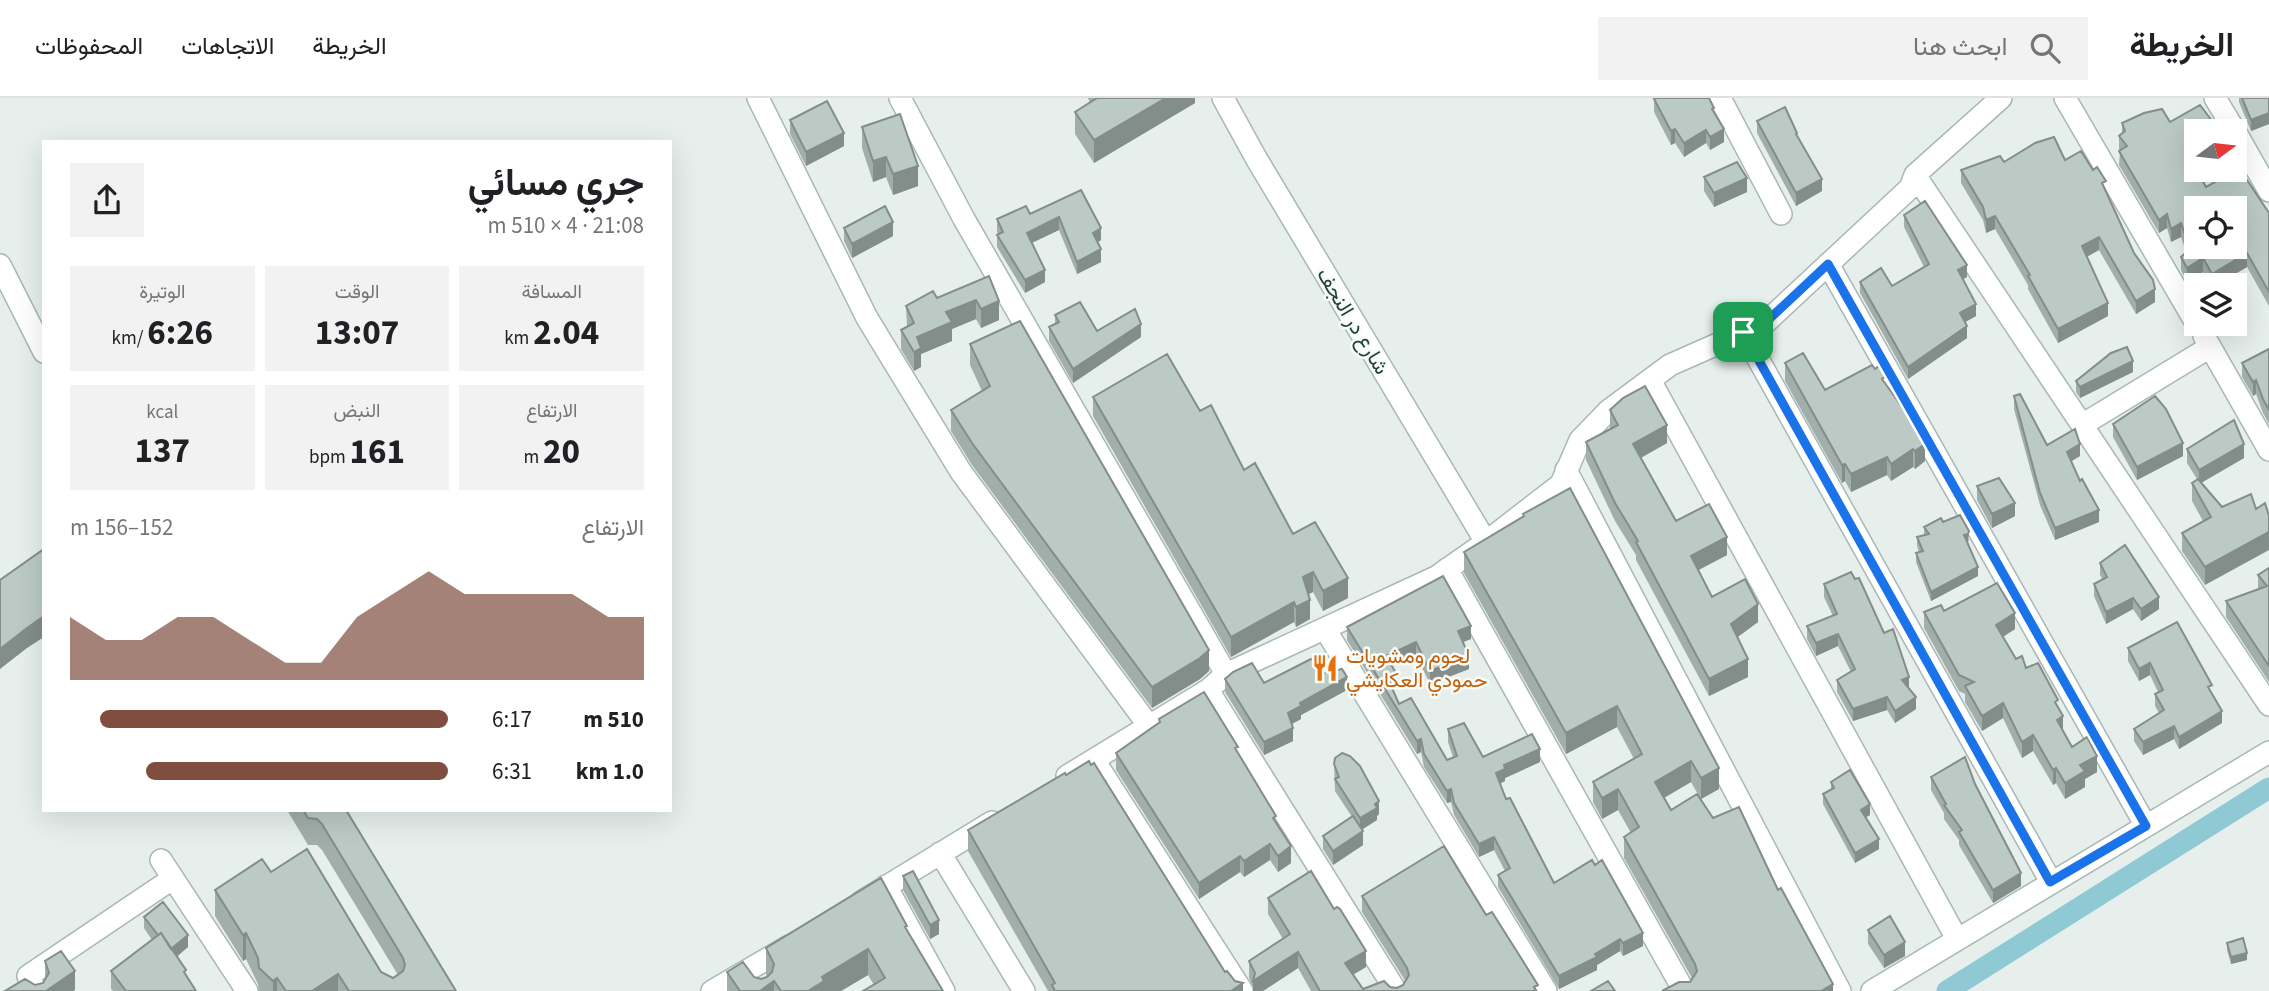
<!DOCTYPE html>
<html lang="ar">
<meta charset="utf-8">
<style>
:root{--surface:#fff;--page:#f2f2f2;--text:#202124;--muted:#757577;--line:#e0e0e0;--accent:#7f4e3f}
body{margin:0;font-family:"Source Sans 3",Vazirmatn,sans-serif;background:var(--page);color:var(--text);direction:rtl;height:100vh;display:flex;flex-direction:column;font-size:26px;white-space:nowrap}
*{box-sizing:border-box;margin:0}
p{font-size:23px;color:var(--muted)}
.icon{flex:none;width:38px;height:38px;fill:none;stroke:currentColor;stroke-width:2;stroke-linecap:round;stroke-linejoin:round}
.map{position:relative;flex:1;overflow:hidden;direction:ltr}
.sheet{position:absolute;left:42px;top:42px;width:630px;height:672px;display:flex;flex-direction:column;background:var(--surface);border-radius:0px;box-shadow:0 7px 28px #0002;direction:rtl}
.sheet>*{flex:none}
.needle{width:46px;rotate:75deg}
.buttons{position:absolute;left:2184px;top:21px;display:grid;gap:14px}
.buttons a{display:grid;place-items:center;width:63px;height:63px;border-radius:0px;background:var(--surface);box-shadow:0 7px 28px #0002;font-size:35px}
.pin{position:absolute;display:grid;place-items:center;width:60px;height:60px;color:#fff;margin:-30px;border-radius:14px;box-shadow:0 4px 10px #0006}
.round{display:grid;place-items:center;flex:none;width:74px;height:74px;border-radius:0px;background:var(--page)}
.headline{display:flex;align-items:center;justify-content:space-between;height:119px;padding:0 28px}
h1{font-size:38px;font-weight:700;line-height:52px}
.metrics{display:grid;grid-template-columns:repeat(3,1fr);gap:10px;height:119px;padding:7px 28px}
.metrics div{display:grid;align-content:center;border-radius:0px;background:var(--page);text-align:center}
.metrics b{font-size:35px;font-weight:700}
.metrics small{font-size:19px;font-weight:400}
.metrics p{font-size:19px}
.chart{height:196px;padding:14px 28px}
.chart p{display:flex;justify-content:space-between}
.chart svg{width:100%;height:126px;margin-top:7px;fill:var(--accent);opacity:.7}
ul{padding:0 28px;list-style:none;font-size:23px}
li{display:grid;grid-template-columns:112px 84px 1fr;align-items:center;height:52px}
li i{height:18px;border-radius:9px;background:var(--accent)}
header{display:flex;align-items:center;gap:42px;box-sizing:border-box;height:98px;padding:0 35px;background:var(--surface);border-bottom:2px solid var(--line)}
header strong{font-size:33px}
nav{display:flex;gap:38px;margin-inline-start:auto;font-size:24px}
.search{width:490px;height:63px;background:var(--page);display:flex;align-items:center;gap:18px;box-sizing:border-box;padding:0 24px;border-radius:0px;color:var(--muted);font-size:26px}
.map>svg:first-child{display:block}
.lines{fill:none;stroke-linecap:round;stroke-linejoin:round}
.canal{stroke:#8ec9d4;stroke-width:21}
.minor-casing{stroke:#a8b8b2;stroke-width:24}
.minor{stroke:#fff;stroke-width:21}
.wall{fill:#a1aea9;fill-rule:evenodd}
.shaded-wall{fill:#838d89}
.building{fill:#bbcac4;stroke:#838d89;stroke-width:2;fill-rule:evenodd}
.route-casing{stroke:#fff;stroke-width:14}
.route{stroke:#1a73e8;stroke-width:9}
.labels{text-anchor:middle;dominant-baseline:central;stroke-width:5;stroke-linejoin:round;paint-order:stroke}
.street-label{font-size:21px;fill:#24423a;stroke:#f7fbf9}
.food-label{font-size:21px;fill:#c56008;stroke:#f7fbf9;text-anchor:start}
</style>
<header>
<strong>الخريطة</strong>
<div class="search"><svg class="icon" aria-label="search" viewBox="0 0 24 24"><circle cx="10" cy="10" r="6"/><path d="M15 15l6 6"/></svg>ابحث هنا</div>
<nav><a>الخريطة</a><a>الاتجاهات</a><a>المحفوظات</a></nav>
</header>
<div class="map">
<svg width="2269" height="893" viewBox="0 0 2269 893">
<rect width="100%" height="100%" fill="#e6efeb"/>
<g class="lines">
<path class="canal" d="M1947,893L2269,690"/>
<defs>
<path id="minor" d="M758,0L867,220L961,374L1149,628
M900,0L964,121L1226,576L1208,592L1067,678
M1223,0L1256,60L1486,444
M1720,0L1781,116
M2065,0L2196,225
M2215,0L2235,33
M2235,33L2269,93
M1915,77L2269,607
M1828,166L2146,728
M0,167L44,254
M1743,234L2051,784
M2204,238L2269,352
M1650,282L1957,841
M2082,327L2210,249
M1566,372L1840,893
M1447,471L1684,893
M1325,531L1546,893
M1226,576L1436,479L1486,444L1561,386L1580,342L1608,313L1670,267L1765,225L1910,90L1915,77L2001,0
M1208,592L1396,893
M1094,662L1242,893
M940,755L1024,893
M161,762L247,893
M886,788L944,893
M861,804L992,724
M36,893L28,878L172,781
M712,893L789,848
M1872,893L2269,654"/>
</defs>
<use href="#minor" class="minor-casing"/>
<use href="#minor" class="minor"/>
</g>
<path class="wall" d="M1088,0H1195V5L1094,65L1075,36V14L1090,5Z
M2239,0H2269V26L2251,33L2239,4Z
M1654,1L1714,15L1724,44L1710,52L1706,45L1684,59L1675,45L1671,47L1654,14Z
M790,22L844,48L806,68L790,36Z
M1757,23L1797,39L1822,93L1796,108L1757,35Z
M2170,24L2216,33L2196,72H2198H2197L2206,89L2269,115V208L2247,169L2216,187H2210L2203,174L2187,184L2181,172V159L2186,154L2181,139L2171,144L2167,130L2159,135L2119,67L2120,53L2119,51V38L2122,35V25Z
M862,29L918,88L893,97L886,79L873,84L862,50Z
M2065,62L2106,92L2155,204L2136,216L2099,152L2087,159L2108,218L2058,245L2028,191V187L1995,131L1986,135L1983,122L1961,85V72L2004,64Z
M1704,79L1747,94L1714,109L1704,93Z
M1081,92L1101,142L1098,144L1101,164L1077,176L1059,132L1032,145L1045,184L1025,195L997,149V137L998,136L997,134V121L1030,116Z
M1904,117L1967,179L1963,181L1976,218L1965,224L1967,240L1908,281L1860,195V184L1892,188L1924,169L1904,129Z
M844,130L893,138L852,160L844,143Z
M989,178L999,222L981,230L976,221L952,231V243L921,256V269L914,273L901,251V232L907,228L906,208L937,200Z
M1055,217L1097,233L1141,239L1073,285L1049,243V229L1055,226Z
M970,246L1209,573L1200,581L1152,610L972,367L951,333V312L982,293L970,267Z
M2269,251V326L2263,315L2256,296L2253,298L2242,279V265Z
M1785,265L1825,292L1886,286L1925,363L1915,371L1913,369L1891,383L1887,377L1851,394L1845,383L1842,385L1785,283Z
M2133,274L2080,300L2076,294V283Z
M2014,298L2047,347L2080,358L2071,363L2099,424L2055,442L2040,407L2014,311Z
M1093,299L1200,313L1244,372L1293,436L1348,500L1323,513L1313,494L1309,496L1310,521L1296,529L1294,524L1231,559L1093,318Z
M1610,312L1667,345L1641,360L1676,423L1727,457L1698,472L1712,499L1758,524L1737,539L1748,579L1709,598L1636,462V457L1615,423L1586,362V344L1610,331Z
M2113,326L2183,358L2137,382L2113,339Z
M2187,351L2244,360L2201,385L2222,409L2205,487L2182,453V435L2203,423L2192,403V385L2197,381L2187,365Z
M1977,388L2015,418L1992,430L1977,402Z
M1523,416L1719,691L1701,701L1713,720L1778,792L1833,893L1690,884L1692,880L1624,760V739L1631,735L1618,712L1602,721L1593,704V684L1634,661L1617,629L1566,656L1464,475V454L1523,419ZM1691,684L1699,698L1671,712L1664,700Z
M1943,424L1969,442L1967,445L1978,478L1931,503L1916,464V455L1919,454L1917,448V439L1924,438V429Z
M2100,465L2159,511L2141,523L2133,511L2106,526L2094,498V486L2103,482L2100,477Z
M2269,470V584L2226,519V503L2258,491V477Z
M1824,486L1909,591L1916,611L1895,625L1887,612L1853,623L1837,594V582L1851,574L1838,548L1816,558L1807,541V528L1833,518L1824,499Z
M1944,513L2015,531L2003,539L2016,561L2026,570L2058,609L2063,634L2072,649L2097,674L2085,681V689L2065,701L2056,685L2053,687L2033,653L2022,660L2003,620L1982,633L1965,604V596L1959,593L1924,530V514Z
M1347,529L1471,541L1463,544L1469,571L1430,586L1416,557L1392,568L1396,587L1392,589L1399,606L1447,662L1453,659L1448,644V631L1483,659L1540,664L1505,680V683L1500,686L1506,701L1554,785L1643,848L1623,858L1620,853L1597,867V872L1559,891L1498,789V777L1505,773L1494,752L1479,759L1454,717L1451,704L1447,705L1424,669L1421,654L1417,656L1347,542Z
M2128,550L2212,596L2222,625L2179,651L2174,641L2143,657L2134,643V631L2159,615L2155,608V596L2158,594L2150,577L2139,583L2128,563Z
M1321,576L1347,592L1301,617V621L1292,626L1293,643L1264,657L1225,594V581L1264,585Z
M1159,621L1238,655L1276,724L1291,765L1278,774L1270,762L1244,779L1240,774L1199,801L1116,672V655L1159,625Z
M1334,666L1379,716L1377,718V722L1362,731L1363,747L1333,767L1323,751V738L1352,719L1335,693Z
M1931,679L1975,686L2021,788L1993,805L1959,747V742L1944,721V715L1931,692Z
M1831,684L1870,717L1866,719L1879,751L1855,765L1823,706V696L1831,692Z
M287,712H346L456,893H259L258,886L246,861L243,863L215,818V792L271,774L381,874L393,880L398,877L322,752L317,747H308Z
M968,732L1225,874L1243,893H1048L968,753Z
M903,778L939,836L930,841L903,792Z
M1362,798L1486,817L1538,893H1311L1298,870L1263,893H1253V889L1249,880V863L1283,841L1268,816V800L1366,869L1353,877L1363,891L1390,889L1397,890L1403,887L1406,884L1362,814Z
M144,819L188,849L177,859L186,877L196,893H113L111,891V873L152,842L144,830Z
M907,832L943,893L874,887L868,877L841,893H727V874L761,881L767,879L766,876V850Z
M1868,832L1905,858L1884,870L1868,846Z
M2227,845L2247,862L2231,866L2227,852Z
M45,863L75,892L73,893H5L43,885L45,881Z"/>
<path class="shaded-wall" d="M1166,0H1195V5L1094,65V42Z
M2269,15V26L2251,33V22Z
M2216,28V33H2205Z
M1675,31V45L1671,47V33Z
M1724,31V44L1710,52V39Z
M1706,32V45L1684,59V45Z
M844,35V48L806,68V54Z
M886,59V79L873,84V63Z
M2196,59V72H2198L2192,76V63Z
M918,68V88L893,97V76Z
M1747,80V94L1714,109V95Z
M1822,81V93L1796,108V95Z
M2167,116V130L2159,135V122Z
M1995,118V131L1986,135V122Z
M1059,119V132L1027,147V135Z
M893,124V138L852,160V146Z
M2181,125V139L2171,144V131Z
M1101,130V142L1093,147V135Z
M2099,139V152L2082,161V148Z
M1101,151V164L1077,176V164Z
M2247,155V169L2216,187H2212V176Z
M2203,160V174L2187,184V170Z
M1967,167V179L1958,184V172Z
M1045,172V184L1025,195V182Z
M2155,191V204L2136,216V203Z
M976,202V221L952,231V243L921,256V269L914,273V254L917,239L946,214Z
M999,203V222L981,230V211Z
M2108,205V218L2058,245V231Z
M1976,206V218L1960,227V215Z
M1141,226V239L1073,285V271Z
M1967,228V240L1908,281V269Z
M2133,263V274L2080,300V289Z
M2256,282V296L2253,298V284Z
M1667,327V345L1633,364V346Z
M2183,345V358L2137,382V369Z
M1925,346V363L1915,371V353Z
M2080,346V358L2067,366V354Z
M2244,346V360L2199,386V372Z
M1913,351V369L1891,383V366Z
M1887,359V377L1851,394V376Z
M1845,366V383L1842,385V367Z
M2015,405V418L1992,430V416Z
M2099,412V424L2055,442V430Z
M1969,433L1968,445L1964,446V437Z
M2269,434V452L2205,487V469Z
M1727,439V457L1691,476V458Z
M1978,469V478L1931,503V494Z
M1313,474V494L1303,498V479Z
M1348,480V500L1323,513V493Z
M2159,499V511L2141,523V511Z
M2133,500V511L2106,526V514Z
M1310,502V521L1296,529V509Z
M1294,504V524L1231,559V539Z
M1758,506V524L1731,544V526Z
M2015,515V531L1996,543V527Z
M44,518V539L27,550L0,571V551L27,530Z
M1471,528V541L1458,546V533Z
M1838,536V548L1816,558V545Z
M1416,544V557L1386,570V558Z
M1209,552V573L1200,581L1152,610V589Z
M1469,558V571L1430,586V573Z
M1748,561V579L1709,598V581Z
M2150,565V577L2139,583V571Z
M1396,575V587L1387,592V579Z
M1347,579V592L1301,617V621L1288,628V615L1300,605Z
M1909,579V592L1902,582Z
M1887,599V612L1853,623V611Z
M1916,599V611L1895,625V613Z
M2003,605V620L1982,633V618Z
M1617,608V629L1566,656V635Z
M2222,613V625L2179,651V639Z
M2063,618V634L2057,622Z
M2174,628V641L2143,657V644Z
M1293,630V643L1264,657V644Z
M2033,637V653L2022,660V644Z
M1421,641V654L1417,656V643Z
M1540,651V664L1505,680V683L1496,687V675L1504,667Z
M2097,658V674L2085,681V689L2065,701V685L2080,667Z
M1691,663V684L1655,705V684Z
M1719,670V691L1701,701V680Z
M2056,670V685L2053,687V672Z
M1451,691V704L1447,705V693Z
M1618,691V712L1602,721V700Z
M1379,703V716L1377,718V722L1360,733V720Z
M1870,706V717L1861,722V712Z
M1363,733V747L1333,767V753Z
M1494,739V752L1479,759V746Z
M1879,741V751L1855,765V755Z
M1270,746V762L1244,779V763Z
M1291,748V765L1278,774V758Z
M1240,758V774L1199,801V785Z
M2021,775V788L1993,805V792Z
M939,822V836L930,841V827Z
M246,835V861L243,863V837Z
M1643,835V848L1623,858V845Z
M188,837V849L169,864V852Z
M1620,841V853L1597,867V872L1559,891V878Z
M1905,844V858L1884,870V857Z
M868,851V877L841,893H808L822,879Z
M1366,853V869L1345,881V865Z
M1298,854V870L1263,893H1253V883Z
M2247,855V862L2231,866V859Z
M75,873V892L73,893H46Z
M338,876V893H312Z
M277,880V893H273V883Z
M774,883V893H760Z
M1243,885V893H1231Z
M1833,886V893H1821Z"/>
<path class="building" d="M1097,0H1166L1094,42L1075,14Z
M1656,0H1709L1714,10L1712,11L1724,31L1710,39L1706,32L1684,45L1675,31L1671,33L1654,1Z
M2242,0H2269V15L2251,22Z
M827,3L844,35L806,54L790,22Z
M2200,7L2216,28L2205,33H2196V59L2192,63L2206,89L2239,70L2269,115V194L2247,155L2212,176L2203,160L2187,170L2181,159L2190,151L2181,125L2171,131L2167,116L2159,122L2119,53L2127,48L2119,38L2125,33L2122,25L2144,15L2162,11L2170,24ZM2196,110H2235V149H2196Z
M1785,9L1797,35L1796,36L1822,81L1796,95L1757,23Z
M900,16L918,68L893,76L886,59L873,63L862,29Z
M2054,39L2065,62L2081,53L2093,72L2097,69L2106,83L2102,85L2134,155L2153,182L2155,191L2136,203L2099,139L2082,148L2108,205L2058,231L2028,178L2030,177L1995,118L1986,122L1983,109L1961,72L2000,58L2004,64L2035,45Z
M1737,64L1747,80L1714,95L1704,79Z
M1081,92L1101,130L1093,135L1101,151L1077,164L1059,119L1027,135L1045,172L1025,182L997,137L1003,134L997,121L1026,108L1030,116Z
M1925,103L1967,167L1958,172L1976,206L1960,215L1967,228L1908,269L1860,184L1881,170L1892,188L1929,166L1904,117Z
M885,108L893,124L852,146L844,130Z
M989,178L999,203L981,211L976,202L946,214L952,224L917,239L921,250L914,254L901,232L914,225L906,208L933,193L937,200Z
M1080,204L1097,233L1135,211L1141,226L1073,271L1049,229L1059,224L1055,217Z
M1020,223L1209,552L1200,560L1152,589L972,345L951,312L990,288L970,246Z
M2127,249L2133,263L2080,289L2076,283L2111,255Z
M2269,251V312L2263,301L2256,282L2253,284L2242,265Z
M1803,255L1825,292L1872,267L1875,271L1880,267L1886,278L1882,281L1908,317L1925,346L1915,353L1913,351L1891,366L1887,359L1851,376L1845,366L1842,367L1785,265Z
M1167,256L1200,313L1211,307L1244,372L1255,365L1293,436L1315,424L1348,480L1323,493L1313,474L1303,479L1310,502L1296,509L1294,504L1231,539L1093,299Z
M1645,288L1667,327L1633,346L1676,423L1709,406L1727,439L1691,458L1712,499L1745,481L1758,506L1731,526L1748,561L1709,581L1636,444L1638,443L1615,405L1586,344L1618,327L1610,312L1623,300Z
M2020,296L2047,347L2075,331L2080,346L2067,354L2080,383L2082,381L2099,412L2055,430L2040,395L2014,298Z
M2155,298L2166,311L2183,345L2137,369L2113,326Z
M2234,322L2244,346L2199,372L2187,351Z
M1999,380L2015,405L1992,416L1977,388Z
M2198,381L2222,409L2251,396L2256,411L2265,405L2269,418V434L2205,469L2182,435L2211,419L2192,385Z
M1570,390L1719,670L1701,680L1691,663L1655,684L1671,712L1697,696L1713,720L1739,709L1778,792L1781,790L1833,886L1821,893H1662L1679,884H1690L1697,873L1695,866L1624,739L1639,729L1618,691L1602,700L1593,684L1642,656L1617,608L1566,635L1464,454L1524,418L1523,416Z
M1960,417L1969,433L1968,436L1964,437L1978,469L1931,494L1916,455L1923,453L1917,439L1929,436L1924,429L1941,420L1943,424Z
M2125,447L2159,499L2141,511L2133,500L2106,514L2094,486L2107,479L2100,465Z
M44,451V518L27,530L0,551V482Z
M2269,470V568L2226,503L2267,488L2258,477Z
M1851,474L1855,481L1859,480L1884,535L1893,531L1909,579L1902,582L1916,599L1895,613L1887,599L1853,611L1837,582L1855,571L1838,536L1816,545L1807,528L1837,516L1824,486Z
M1443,478L1471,528L1458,533L1469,558L1430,573L1416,544L1386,558L1396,575L1387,579L1399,606L1411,600L1447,662L1457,658L1448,631L1464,625L1483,659L1532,636L1540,651L1504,667L1505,671L1496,675L1506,701L1510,700L1554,785L1592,762L1595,767L1602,762L1643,835L1623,845L1620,841L1595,856L1597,859L1559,878L1498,777L1510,770L1494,739L1479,746L1454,705L1451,691L1447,693L1424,656L1421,641L1417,643L1347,529Z
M1997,485L2015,515L1996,527L2016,561L2022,558L2026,570L2038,565L2058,602L2055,604L2063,618L2057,622L2072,649L2087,639L2097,658L2080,667L2085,673L2065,685L2056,670L2053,672L2033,637L2022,644L2003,605L1982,618L1965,588L1974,584L1959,577L1924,514L1941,507L1944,513Z
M2177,524L2212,587L2208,589L2222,613L2179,639L2174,628L2143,644L2134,631L2164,612L2155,596L2163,592L2150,565L2139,571L2128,550Z
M1311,561L1319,566L1321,576L1342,571L1347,579L1300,605L1301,608L1288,615L1293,630L1264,644L1225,581L1233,574L1252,565L1264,585Z
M1204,594L1238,649L1235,650L1276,718L1273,720L1291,748L1278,758L1270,746L1244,763L1240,758L1199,785L1116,655L1160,624L1159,621Z
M1342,655L1350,658L1360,668L1379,703L1375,706L1377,710L1360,720L1335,681L1339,679L1334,666L1335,660Z
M1965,659L1975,686L2021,775L1993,792L1959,734L1962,732L1944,707L1946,706L1931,679Z
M1089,663L1091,667L1094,665L1225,874L1227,873L1235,883L1243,885L1231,893H1055L1052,887L1055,885L968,732L1065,675L1066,677Z
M1850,672L1870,706L1861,712L1879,741L1855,755L1823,696L1834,690L1831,684Z
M303,712H346L456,893H349L338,876L312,893H286L277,880L273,883L259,870L258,860L246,835L243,837L215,792L262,761L271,774L307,751L381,874L393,880L403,873L405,867L403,860L322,726L317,721L308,720Z
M1353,718L1363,733L1333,753L1323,738Z
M1444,748L1486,817L1492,814L1538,887L1534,889L1536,893H1320L1298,854L1253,883L1255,875L1249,863L1290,836L1268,800L1311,773L1334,811L1337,809L1340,811L1366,853L1345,865L1363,891L1384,883L1390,889L1397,890L1403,887L1409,877L1407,870L1362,798Z
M913,773L939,822L930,827L903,778Z
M881,780L907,828L905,829L943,893H863L885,880L868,851L822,879L824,883L808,893H781L774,883L760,893H740L727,874L743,864L754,879L761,881L767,879L772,874L774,866L766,850Z
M163,804L188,837L171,851L161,835L158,837L144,819Z
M1890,818L1905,844L1884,857L1868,832Z
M161,835L186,872L184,874L196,893H126L111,873Z
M2243,840L2247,855L2231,859L2227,845Z
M61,853L75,873L46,893H5L25,881L35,887L43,885L49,875L45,863Z
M1608,883L1615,893H1591Z"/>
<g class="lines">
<defs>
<path id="route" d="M1828,166L2146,728L2050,784L1743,234L1765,225Z"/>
</defs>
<use href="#route" class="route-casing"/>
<use href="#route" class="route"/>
</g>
<defs>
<symbol id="restaurant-bare" viewBox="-9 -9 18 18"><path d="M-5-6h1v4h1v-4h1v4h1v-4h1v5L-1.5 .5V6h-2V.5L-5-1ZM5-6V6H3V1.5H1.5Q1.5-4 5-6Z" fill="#e8710a" stroke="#f7fbf9" stroke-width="2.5" paint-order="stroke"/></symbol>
</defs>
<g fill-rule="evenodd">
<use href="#restaurant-bare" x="1306" y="551" width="38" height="38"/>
</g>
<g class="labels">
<g class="street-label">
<text transform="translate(1353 223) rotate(59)">شارع در النجف</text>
</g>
<g class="food-label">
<text x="1346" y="558">لحوم ومشويات<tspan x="1346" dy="24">حمودي العكايشي</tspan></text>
</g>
</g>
</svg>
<div class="buttons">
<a><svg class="needle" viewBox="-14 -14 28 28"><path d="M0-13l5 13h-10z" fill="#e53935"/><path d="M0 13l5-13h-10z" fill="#757577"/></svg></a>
<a><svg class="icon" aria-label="locate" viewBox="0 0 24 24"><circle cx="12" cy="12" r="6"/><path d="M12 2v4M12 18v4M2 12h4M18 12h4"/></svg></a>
<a><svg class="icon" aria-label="layers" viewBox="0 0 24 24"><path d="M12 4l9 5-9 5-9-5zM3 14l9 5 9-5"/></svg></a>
</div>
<div class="pin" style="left:1743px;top:234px;background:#1e9e55"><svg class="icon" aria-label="arrive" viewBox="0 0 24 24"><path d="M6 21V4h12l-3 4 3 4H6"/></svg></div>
<section class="sheet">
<div class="headline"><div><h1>جري مسائي</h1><p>21:08 · 4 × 510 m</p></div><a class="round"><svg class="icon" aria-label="share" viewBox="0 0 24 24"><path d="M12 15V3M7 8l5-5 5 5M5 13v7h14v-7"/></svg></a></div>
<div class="metrics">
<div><p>المسافة</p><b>2.04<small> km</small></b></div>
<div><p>الوقت</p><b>13:07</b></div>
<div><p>الوتيرة</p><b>6:26<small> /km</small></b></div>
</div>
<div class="metrics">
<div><p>الارتفاع</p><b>20<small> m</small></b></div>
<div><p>النبض</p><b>161<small> bpm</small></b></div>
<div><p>kcal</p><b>137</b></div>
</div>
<div class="chart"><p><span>الارتفاع</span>152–156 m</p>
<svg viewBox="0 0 160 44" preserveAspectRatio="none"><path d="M0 44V22L10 30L20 30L30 22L40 22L50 30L60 38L70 38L80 22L90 14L100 6L110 14L120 14L130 14L140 14L150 22L160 22V44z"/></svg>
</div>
<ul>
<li><b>510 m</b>6:17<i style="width:92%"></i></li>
<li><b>1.0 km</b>6:31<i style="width:80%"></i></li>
</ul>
</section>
</div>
